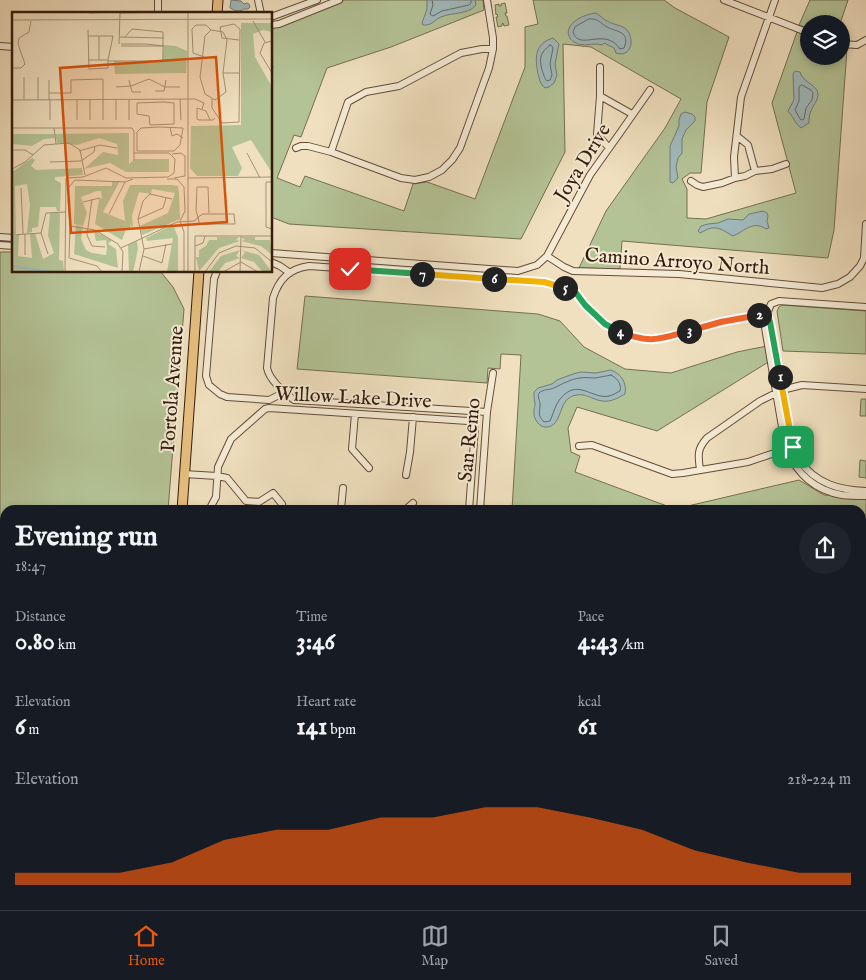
<!DOCTYPE html>
<meta charset="utf-8">
<style>
:root{--surface:#171b24;--page:#20242c;--text:#f1f3f6;--muted:#9ea1a6;--line:#363941;--accent:#ea580c}
body{margin:0;font-family:"IM FELL English",serif;background:var(--page);color:var(--text);height:100vh;display:flex;flex-direction:column;font-size:19px;white-space:nowrap}
*{box-sizing:border-box;margin:0}
p{font-size:16px;color:var(--muted)}
.icon{flex:none;width:28px;height:28px;fill:none;stroke:currentColor;stroke-width:2;stroke-linecap:round;stroke-linejoin:round}
.map{position:relative;flex:1;overflow:hidden}
.panel{position:absolute;left:0px;top:505px;width:866px;height:405px;display:flex;flex-direction:column;background:var(--surface);border-radius:15px 15px 0 0;box-shadow:0 2px 8px #0003}
.panel>*{flex:none}
.fabs{position:absolute;left:800px;top:15px;display:grid;gap:10px}
.fabs a{display:grid;place-items:center;width:50px;height:50px;border-radius:50%;background:var(--surface);box-shadow:0 2px 8px #0003;font-size:25px}
.pin{position:absolute;display:grid;place-items:center;width:42px;height:42px;color:#fff;margin:-21px;border-radius:10px;box-shadow:0 2px 8px #0006}
.km{position:absolute;width:25px;height:25px;margin:-12px;border-radius:50%;background:#222;color:#fff;font-size:14px;line-height:25px;text-align:center}
.round{display:grid;place-items:center;flex:none;width:52px;height:52px;border-radius:26px;background:var(--page)}
.summary{display:flex;align-items:center;justify-content:space-between;height:85px;padding:0 15px}
h1{font-size:28px;font-weight:700;line-height:38px}
.metrics{display:grid;grid-template-columns:repeat(3,1fr);gap:8px;height:85px;padding:5px 15px}
.metrics div{display:grid;align-content:center}
.metrics b{font-size:25px;font-weight:700}
.metrics small{font-size:14px;font-weight:400}
.metrics p{font-size:14px}
.chart{height:140px;padding:10px 15px}
.chart p{display:flex;justify-content:space-between}
.chart svg{width:100%;height:90px;margin-top:5px;fill:var(--accent);opacity:.7}
.tabs{display:flex;justify-content:space-around;align-items:center;height:70px;border-top:1px solid var(--line);background:var(--surface);font-size:14px;color:var(--muted)}
.tabs a{display:grid;justify-items:center;gap:2px}
.tabs .current{color:var(--accent)}
.map>svg:first-child{display:block}
.green{fill:#b4c396;stroke:#746f51}
.water{fill:#a0babd;stroke:#757a76}
.lines{fill:none;stroke-linecap:round;stroke-linejoin:round}
.shore{stroke:#6a6a64;stroke-width:1}
.minor-casing{stroke:#634c39;stroke-width:8}
.major-casing{stroke:#341b0c;stroke-width:11}
.minor{stroke:#f5ebd5;stroke-width:6}
.major{stroke:#e8c080;stroke-width:9}
.split-1-casing{stroke:#fff;stroke-width:10}
.split-2-casing{stroke:#fff;stroke-width:10}
.split-3-casing{stroke:#fff;stroke-width:10}
.split-4-casing{stroke:#fff;stroke-width:10}
.split-5-casing{stroke:#fff;stroke-width:10}
.split-6-casing{stroke:#fff;stroke-width:10}
.split-7-casing{stroke:#fff;stroke-width:10}
.split-8-casing{stroke:#fff;stroke-width:10}
.split-1{stroke:#f5b400;stroke-width:6}
.split-2{stroke:#22a559;stroke-width:6}
.split-3{stroke:#f0652b;stroke-width:6}
.split-4{stroke:#f0652b;stroke-width:6}
.split-5{stroke:#22a559;stroke-width:6}
.split-6{stroke:#f5b400;stroke-width:6}
.split-7{stroke:#f5b400;stroke-width:6}
.split-8{stroke:#22a559;stroke-width:6}
.labels{text-anchor:middle;dominant-baseline:central;stroke-width:4;stroke-linejoin:round;paint-order:stroke}
.street-label{font-size:20px;fill:#341b0c;stroke:#f5ebd5}
.inset-river{fill:none;stroke:#a0babd;stroke-width:2.5}
.inset-road{fill:none;stroke:#a59177;stroke-width:1}
.view{fill:#d6530c;fill-opacity:0.15;stroke:#d6530c;stroke-width:2.5}
.inset-edge{fill:none;stroke:#341b0c;stroke-width:2.5}
</style>
<div class="map">
<svg width="866" height="910" viewBox="0 0 866 910">
<rect width="100%" height="100%" fill="#f0e0bf"/>
<filter id="stains"><feTurbulence type="fractalNoise" baseFrequency=".004" numOctaves="4"/><feColorMatrix values="0 0 0 0 .2 0 0 0 0 .09 0 0 0 0 .02 0 0 0 .5 -.17"/></filter>
<radialGradient id="worn" r=".72"><stop offset=".6" stop-color="#630" stop-opacity="0"/><stop offset="1" stop-color="#630" stop-opacity=".3"/></radialGradient>
<path class="green" d="M345,0H483L484,10L391,47L327,68L301,137L294,135L277,178L300,187L305,176L404,211L413,184L427,182L475,199L525,67V27L538,24L533,0H664L675,8L729,37L707,102L701,173H690L682,179L687,189V218L706,219L796,193L772,103L797,32L809,36V56H841V48L847,49L834,230L828,258L622,241L620,269L579,268L606,211L665,128L681,99L591,47L563,44L565,152L521,239L289,224L271,217V79L273,66L271,65V29Z
M810,0H848L840,24H809V29L799,25Z
M505,3L507,13H505L506,16H507L509,25L504,26L503,23L502,24V26L498,27L496,17H498L497,14L496,15L495,5L499,4V6H501V4Z
M0,252H14V271H160L173,287L184,309L168,510H5V532H0Z
M305,296L538,314L560,321L584,347L625,369L671,373L737,352L767,346L770,361L657,431L577,407L568,428L571,452L580,456L575,472L675,509L799,480L824,495L866,498V548L861,547V510H512L521,355L501,354L500,369L488,368L487,383L297,369Z
M782,305L866,311V354L783,351L777,311L779,307Z
M861,399H866V416H860Z
M860,460L866,461V478L859,477Z
M163,905H561V910H335L300,907L295,910H162Z"/>
<path class="water" d="M231,0L241,1L244,4L247,3L249,4L250,7L248,9H244C240,12 235,11 230,8Z
M427,0H475L476,5C468,15 452,12 441,17C434,20 432,26 423,25L422,23L427,9Z
M596,13C601,16 604,20 609,22C615,25 622,25 627,30C635,40 631,58 616,53L614,48L604,43L602,45C593,42 583,48 574,42C571,40 571,40 569,36C564,23 585,14 596,13Z
M553,38L559,44L555,64L557,75L554,83L549,87L545,88C540,84 540,80 538,74C535,58 534,44 553,38Z
M795,71L800,72C803,84 819,84 818,96C817,102 813,105 811,111C809,114 809,119 809,123L801,128C795,124 793,116 788,111L794,100L793,74Z
M685,112L692,114L695,117V121L686,130L682,139V153L678,158L676,167L678,178L673,183L670,182V146L679,126V120L681,114Z
M763,211L767,213L768,216L767,221L769,228L766,229C753,220 745,231 733,236C725,232 718,225 708,229C705,230 703,232 700,233L698,231L701,226L708,224L718,223L728,219L743,220L749,214Z
M611,370C621,374 627,382 625,394C613,401 606,404 592,398C588,396 581,394 577,395C560,397 563,415 554,424C552,426 549,427 547,427C539,428 533,418 534,411C534,404 535,411 535,403C534,399 534,396 534,392L538,388L552,384L557,380L573,374L581,372L596,373Z"/>
<g class="lines">
<path class="shore" d="M432,0L433,5L430,14L433,16L442,11L469,5L471,3V0
M589,19C598,18 600,23 607,27C616,32 631,31 624,48L620,49C605,26 579,52 573,32L575,27Z
M550,45L552,46L553,48L550,64L552,75L550,80L547,81C544,78 544,75 542,70C539,58 540,53 550,45Z
M802,85L811,90L813,93L812,100L806,108L804,119L802,120L800,119L795,110L799,101V87Z
M611,375C617,378 622,384 620,391C616,393 613,395 609,396C592,400 578,377 560,399C555,405 553,415 550,421L544,422C537,415 540,413 540,404C540,401 537,396 539,393C543,389 550,390 554,388C562,384 571,379 580,378C585,377 590,378 595,378C601,377 606,376 611,375Z"/>
<defs>
<path id="minor" d="M158,0V14
M258,0L261,14
M724,0L809,33
M271,17L317,0
M271,25L279,24L339,0
M841,44L857,45L866,40
M0,46L14,47
M600,67V96L597,134L609,148
M600,96L632,114
M737,136L748,145L755,171
M296,148L301,146H308L331,152L401,178L415,180L429,177L442,170L452,160L460,148L489,68L493,49V38L487,0
M331,152L348,102L366,92L399,86L461,53L482,49H493
M735,178L734,157L741,97L775,0
M691,181L697,185L703,187L722,183L735,178L745,176L755,171L772,169L786,164
M0,237L14,238
M0,245L14,246
M271,253L518,271L537,265L547,256L564,267L573,271L679,274L822,288L838,284L850,277L860,266L864,258L866,224
M547,256L590,175L622,130L650,90
M271,262L280,266L290,273
M217,271L214,279L206,376L209,385L220,394L227,397L269,400L285,392
M866,307L779,301L771,304L764,322L786,450C798,474 814,490 842,495C850,496 858,496 866,496
M767,314L770,322C777,357 781,393 789,428C791,438 792,451 799,460C816,484 839,490 866,491
M487,412L294,400C283,391 270,381 267,368L273,298C279,279 289,269 309,266L544,282C554,285 568,286 576,293C579,296 581,300 583,302C589,310 597,318 605,324C642,352 678,334 718,323C734,319 751,317 767,314
M355,414L352,449L369,468
M579,446L592,445L672,474L683,473L748,462L789,448
M700,470C698,455 697,449 707,438L760,401L782,390L802,385L866,389
M184,474L217,476L227,478L246,501L259,502L273,493L282,504L283,510
M406,475L410,452L413,417
M209,510L216,497L218,467L231,439L265,409L269,408L468,421L475,428L469,510
M341,510L343,488
M405,510L413,503
M480,510L487,412L493,373
M0,555L5,563
M861,578H866
M861,668L865,621
M0,680H5
M861,734H866
M861,776H866
M70,910L72,905
M295,910C307,904 328,908 340,910
M595,910V905
M707,910V905"/>
<path id="major" d="M217,14L218,0
M182,510L199,271
M149,910V905
M157,910V905"/>
</defs>
<use href="#minor" class="minor-casing"/>
<use href="#major" class="major-casing"/>
<use href="#minor" class="minor"/>
<use href="#major" class="major"/>
</g>
<g class="lines">
<defs>
<path id="split-1" d="M780,377L793,447"/>
<path id="split-2" d="M759,315L767,314L770,322L780,377"/>
<path id="split-3" d="M689,331L721,322L759,315"/>
<path id="split-4" d="M620,332C650,344 660,339 689,331"/>
<path id="split-5" d="M565,288L576,293L585,305L605,324L620,332"/>
<path id="split-6" d="M494,279L544,282L565,288"/>
<path id="split-7" d="M422,274L494,279"/>
<path id="split-8" d="M350,269L422,274"/>
</defs>
<use href="#split-1" class="split-1-casing"/>
<use href="#split-2" class="split-2-casing"/>
<use href="#split-3" class="split-3-casing"/>
<use href="#split-4" class="split-4-casing"/>
<use href="#split-5" class="split-5-casing"/>
<use href="#split-6" class="split-6-casing"/>
<use href="#split-7" class="split-7-casing"/>
<use href="#split-8" class="split-8-casing"/>
<use href="#split-1" class="split-1"/>
<use href="#split-2" class="split-2"/>
<use href="#split-3" class="split-3"/>
<use href="#split-4" class="split-4"/>
<use href="#split-5" class="split-5"/>
<use href="#split-6" class="split-6"/>
<use href="#split-7" class="split-7"/>
<use href="#split-8" class="split-8"/>
</g>
<g class="labels">
<g class="street-label">
<text transform="translate(583 163) rotate(-58)">Joya Drive</text>
<text transform="translate(677 262) rotate(4)">Camino Arroyo North</text>
<text transform="translate(173 389) rotate(-86)">Portola Avenue</text>
<text transform="translate(353 398) rotate(3)">Willow Lake Drive</text>
<text transform="translate(470 440) rotate(-84)">San Remo</text>
</g>
</g>
<g transform="translate(12 12)">
<rect width="260" height="260" fill="#f0e0bf"/>
<path d="M229,11H260V20L251,18L241,22L243,45L260,75V161L239,128L220,135L230,156L226,164H185L178,156L179,114L229,113ZM152,33L164,34L175,39L174,61L103,62L102,49L150,50ZM117,121V152L123,147H157V160H114L98,151L72,157L91,140L106,143L105,132L87,126L65,133L45,131L43,122ZM0,122H42L43,126L32,127L20,134L0,132ZM20,146L23,148L19,154L24,158L70,156L71,163L43,165V168L49,171L48,199H45L44,195H28L26,215L20,216V220L15,221L18,193L15,172L3,174L4,222H0V160ZM100,169H108L91,200L113,209L111,189L118,173H160L166,174L167,180L168,207L130,223L128,214L156,201L163,181L140,177L139,182L127,180L120,204L121,216L118,212L119,217H114L110,228L83,212L87,187L90,186L89,179H85L69,185L75,201L71,214L62,212L63,174H100ZM38,201H48L47,248L51,249L52,260H0V224L7,223L6,244L20,246L18,222L23,221L31,247L42,241L36,224ZM64,213L71,215L69,227L74,238L80,241L94,243L95,236L94,228L84,229L82,219L100,228L96,232L104,237L106,256L62,242ZM161,213L166,225V260H155L161,226L135,229L134,226ZM205,225H227L224,228L228,229L207,236L187,259L184,245H187V238L194,234L197,228H205ZM243,225V228H258L260,243L249,234L229,229L233,228L229,225ZM125,229L126,237L121,260H117L116,233ZM228,238L224,244L228,246L213,251L206,260H197L209,244ZM229,238L247,243L260,260H251L242,250L229,246L233,240Z" fill="#b4c396"/>
<path class="inset-river" d="M0,254L37,260"/>
<path class="inset-road" d="M77,1L100,0M0,8L260,7M241,9L253,30M76,18L77,57L96,56V48M199,18L211,20L215,28L211,61L214,80L203,88L193,82L188,65L193,24ZM76,24H101L96,48H76M87,24V48M108,25L152,26M260,29L252,31L248,41L260,61M107,32L108,1L158,0M109,32H134L152,34H109M192,45L181,41L180,17L184,13H194L199,18M96,49H151V20L120,17L113,25M0,56H9L13,52L6,32L7,26L17,20L19,9M211,61H227M12,65V88M26,65V88M37,68V88M117,68L120,80H129M104,75L119,74L137,67L153,75H168M143,79H152L154,68M37,81H59V68L91,67V87M168,87L169,108M200,87V96L210,111L227,110L228,17L222,12L208,15L210,26L227,28M0,88L183,87L192,91L190,97M78,88V108M91,88V108M104,88V108M152,90L162,91V112L138,113L137,104L125,102V91ZM38,108V88M51,108V88M65,108V88M117,108V88M198,108L194,99L185,96V107L187,108H201L203,106M147,115L171,116L168,133L162,139H125V120L129,116ZM158,115L160,124L165,122L171,126M0,116H120L122,119V149M42,116L44,132M0,138H13L21,143M67,139L88,133L105,136M235,141L248,166M160,142L169,141L173,144V164L162,166M38,150L69,149L82,140L83,134M0,157L13,150L32,133L57,131L68,138L73,163M176,166L260,165M155,167H165L172,175L173,199L168,209M260,170H254V215L260,217M9,176L11,222M56,176L63,168L113,170L121,167M56,187L58,214M80,187L75,223L80,234L93,235M71,190L88,186M97,202L113,170M126,207L151,196L154,186M168,209L172,220V260M58,214L83,218L106,232L111,240L110,260M58,214L57,246L85,254L90,260M29,221L36,242M13,222V243M0,223L29,221L34,201L54,200M183,234L191,231L193,224M109,236L165,210L182,209L185,207L186,205L191,202H222L223,212H187V210L186,205L184,199L185,175H196L197,201M132,237L160,232M131,244L150,251L154,232M53,260L54,166L71,165L94,156L114,166L156,165L162,161L163,147L157,141H122M127,260L132,237L126,207L131,189L138,182L160,187M176,260V0M183,260V224H260M193,260L207,241L224,234L243,236L260,250M211,260L229,250L246,260M228,260L229,224"/>
<path class="view" d="M204,45L215,210L59,221L48,56Z"/>
<rect width="260" height="260" class="inset-edge"/>
</g>
<rect width="100%" height="100%" filter="url(#stains)"/>
<rect width="100%" height="100%" fill="url(#worn)"/>
</svg>
<div class="fabs">
<a><svg class="icon" aria-label="layers" viewBox="0 0 24 24"><path d="M12 4l9 5-9 5-9-5zM3 14l9 5 9-5"/></svg></a>
</div>
<div class="pin" style="left:793px;top:447px;background:#1e9e55"><svg class="icon" aria-label="arrive" viewBox="0 0 24 24"><path d="M6 21V4h12l-3 4 3 4H6"/></svg></div>
<div class="pin" style="left:350px;top:269px;background:#d93025"><svg class="icon" aria-label="check" viewBox="0 0 24 24"><path d="M5 12l5 5 9-10"/></svg></div>
<b class="km" style="left:780px;top:377px">1</b>
<b class="km" style="left:759px;top:315px">2</b>
<b class="km" style="left:689px;top:331px">3</b>
<b class="km" style="left:620px;top:332px">4</b>
<b class="km" style="left:565px;top:288px">5</b>
<b class="km" style="left:494px;top:279px">6</b>
<b class="km" style="left:422px;top:274px">7</b>
<section class="panel">
<div class="summary"><div><h1>Evening run</h1><p>18:47</p></div><a class="round"><svg class="icon" aria-label="share" viewBox="0 0 24 24"><path d="M12 15V3M7 8l5-5 5 5M5 13v7h14v-7"/></svg></a></div>
<div class="metrics">
<div><p>Distance</p><b>0.80<small> km</small></b></div>
<div><p>Time</p><b>3:46</b></div>
<div><p>Pace</p><b>4:43<small> /km</small></b></div>
</div>
<div class="metrics">
<div><p>Elevation</p><b>6<small> m</small></b></div>
<div><p>Heart rate</p><b>141<small> bpm</small></b></div>
<div><p>kcal</p><b>61</b></div>
</div>
<div class="chart"><p><span>Elevation</span>218–224 m</p>
<svg viewBox="0 0 160 44" preserveAspectRatio="none"><path d="M0 44V38L10 38L20 38L30 33L40 22L50 17L60 17L70 11L80 11L90 6L100 6L110 11L120 17L130 27L140 33L150 38L160 38V44z"/></svg>
</div>
</section>
</div>
<nav class="tabs">
<a class="current"><svg class="icon" aria-label="home" viewBox="0 0 24 24"><path d="M3 11l9-7 9 7M6 9v11h12V9"/></svg>Home</a>
<a><svg class="icon" aria-label="map" viewBox="0 0 24 24"><path d="M3 6l6-2 6 2 6-2v14l-6 2-6-2-6 2zM9 4v14M15 6v14"/></svg>Map</a>
<a><svg class="icon" aria-label="saved" viewBox="0 0 24 24"><path d="M7 4h10v16l-5-4-5 4z"/></svg>Saved</a>
</nav>
